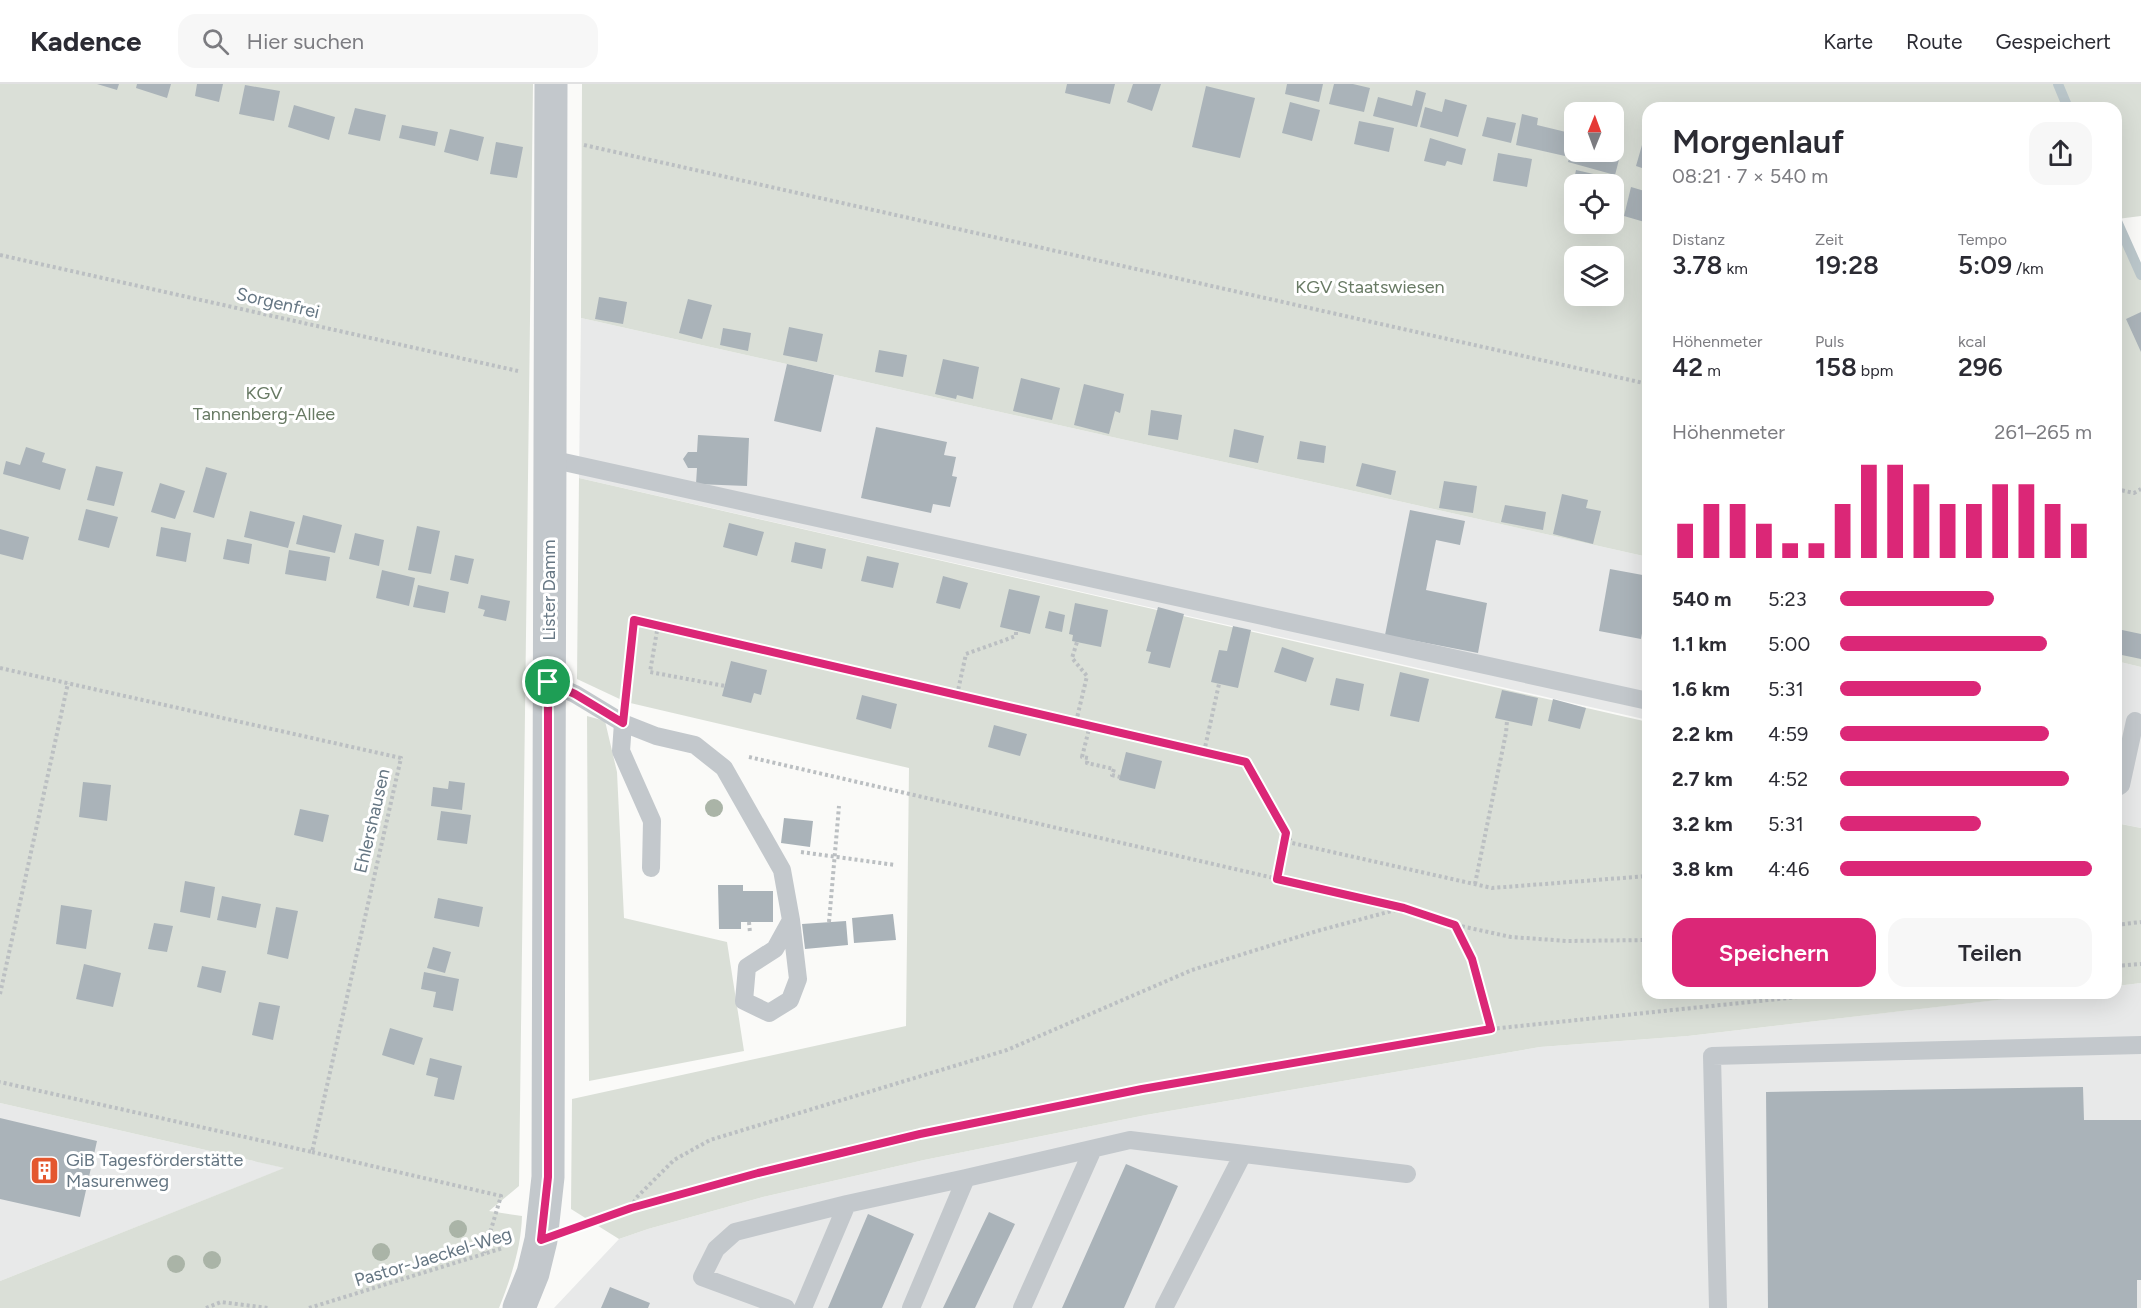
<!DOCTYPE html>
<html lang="de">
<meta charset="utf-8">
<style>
:root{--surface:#fff;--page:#f7f7f7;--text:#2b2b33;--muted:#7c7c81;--line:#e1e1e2;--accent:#db2777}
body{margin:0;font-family:Figtree,sans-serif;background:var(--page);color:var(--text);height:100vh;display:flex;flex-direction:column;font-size:22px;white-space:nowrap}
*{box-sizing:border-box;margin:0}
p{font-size:20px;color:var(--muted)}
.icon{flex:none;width:33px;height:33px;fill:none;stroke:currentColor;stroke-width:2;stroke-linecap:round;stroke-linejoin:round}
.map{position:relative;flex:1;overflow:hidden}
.drawer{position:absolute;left:1642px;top:18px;width:480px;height:897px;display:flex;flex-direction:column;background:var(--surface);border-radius:18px;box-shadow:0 6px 24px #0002}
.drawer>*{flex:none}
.needle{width:39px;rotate:1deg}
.buttons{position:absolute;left:1564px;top:18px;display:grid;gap:12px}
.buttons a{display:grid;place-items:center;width:60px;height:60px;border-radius:12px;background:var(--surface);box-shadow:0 6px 24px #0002;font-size:30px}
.pin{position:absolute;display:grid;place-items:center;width:51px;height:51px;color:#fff;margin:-26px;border:3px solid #fff;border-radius:50%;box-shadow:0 2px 6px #0007}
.round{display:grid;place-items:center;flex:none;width:63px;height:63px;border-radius:18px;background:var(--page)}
.head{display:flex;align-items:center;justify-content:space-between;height:102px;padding:0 30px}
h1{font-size:33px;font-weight:600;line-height:45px}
.figures{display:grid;grid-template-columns:repeat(3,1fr);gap:9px;height:102px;padding:6px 30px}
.figures div{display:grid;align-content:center}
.figures b{font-size:26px;font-weight:600}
.figures small{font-size:16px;font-weight:400}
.figures p{font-size:16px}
.chart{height:168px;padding:12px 30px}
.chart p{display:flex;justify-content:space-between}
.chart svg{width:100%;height:108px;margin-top:6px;stroke:var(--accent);stroke-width:6}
.cta{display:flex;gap:12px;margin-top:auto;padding:12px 30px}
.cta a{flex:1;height:69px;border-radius:18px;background:var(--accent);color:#fff;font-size:24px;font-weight:600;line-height:69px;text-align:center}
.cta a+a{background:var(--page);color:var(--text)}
ul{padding:0 30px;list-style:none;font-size:20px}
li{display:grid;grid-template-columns:96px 72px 1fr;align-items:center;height:45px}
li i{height:15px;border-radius:8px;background:var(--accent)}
header{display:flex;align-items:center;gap:36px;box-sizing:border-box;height:84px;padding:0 30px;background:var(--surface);border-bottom:2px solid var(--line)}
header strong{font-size:28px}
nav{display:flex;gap:33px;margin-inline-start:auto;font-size:21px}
.search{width:420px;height:54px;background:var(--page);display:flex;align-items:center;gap:15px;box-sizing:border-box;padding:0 21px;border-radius:18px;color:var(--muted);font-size:22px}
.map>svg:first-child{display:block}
.built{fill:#e8e9e9}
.green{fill:#dadfd7;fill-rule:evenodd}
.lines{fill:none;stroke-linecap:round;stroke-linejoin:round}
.stream{stroke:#bbc7cb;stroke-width:10}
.building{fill:#aab3b9}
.path{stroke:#bbbfc2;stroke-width:4;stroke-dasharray:3 3;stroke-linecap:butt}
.lane{stroke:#c3c8cc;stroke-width:18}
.street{stroke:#c3c8cc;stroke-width:33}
.tree{fill:#aab4a7}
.route-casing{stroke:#fff;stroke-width:12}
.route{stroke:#db2777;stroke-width:8}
.labels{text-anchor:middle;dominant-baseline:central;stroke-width:6;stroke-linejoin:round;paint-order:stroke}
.park-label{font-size:18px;fill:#687a64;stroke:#fff}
.street-label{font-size:18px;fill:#657683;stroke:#fff}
.poi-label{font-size:18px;fill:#657683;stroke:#fff;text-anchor:start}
</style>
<header>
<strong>Kadence</strong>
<div class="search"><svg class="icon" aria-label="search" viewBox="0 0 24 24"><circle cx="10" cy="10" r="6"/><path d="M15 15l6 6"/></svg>Hier suchen</div>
<nav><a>Karte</a><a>Route</a><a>Gespeichert</a></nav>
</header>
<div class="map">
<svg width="2141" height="1224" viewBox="0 0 2141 1224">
<rect width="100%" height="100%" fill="#fafaf8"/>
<path class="built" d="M581,234L1648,473V636L579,394Z
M2116,577L2141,583V744L2117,739Z
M2141,899V1224H554L619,1155L648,1145L763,1113L924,1076L1146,1031L1540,963L1688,952L2056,909H2116L2117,902Z
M0,1019L285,1084L0,1197Z"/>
<path class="green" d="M0,0H533L519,1102L489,1127L522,1132C521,1165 511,1193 499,1224H0V1197L284,1084L0,1019Z
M582,0H2141V132L2117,135L2141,191V583L2116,577V24H1648V473L581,234ZM1575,28H1614V68H1575ZM1575,100H1614V140H1575ZM1575,172H1614V212H1575Z
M579,394L1648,638V909H2057L1688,952L1540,963L1146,1031L924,1076L763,1113L648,1145L619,1155L571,1125L572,1015L906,942L909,684L626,618L577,595Z
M587,632L605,637L617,688L624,834L727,858L744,967L589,997Z
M2116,739L2141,744V899L2117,902Z"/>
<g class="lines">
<path class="stream" d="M2058,0L2068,24
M2116,135L2141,191"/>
</g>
<path class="building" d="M97,0H119L117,6Z
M137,0H171L167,14L136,4Z
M197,0H223L219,18L195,12Z
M1067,0H1115L1110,20L1065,9Z
M1133,0H1161L1152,27L1127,18Z
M1287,0H1323L1319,18L1285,10Z
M1334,0H1353L1370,4L1364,28L1329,20Z
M245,1L280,7L274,37L239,30Z
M1206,2L1255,14L1240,74L1192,63Z
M1416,6L1426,9L1417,43L1373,32L1378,13L1412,22Z
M1445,15L1467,21L1458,53L1420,43L1425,23L1442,28Z
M1290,18L1320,26L1312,57L1282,49Z
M294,21L335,33L329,56L288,43Z
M355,24L386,31L380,57L348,50Z
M1522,30L1538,34L1537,41L1570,49L1565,72L1516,61Z
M1487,33L1516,39L1511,59L1482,52Z
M1359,37L1394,44L1389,68L1354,60Z
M402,41L438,48L435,62L399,54Z
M450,45L484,53L478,77L444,68Z
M1430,54L1466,65L1462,81L1447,77L1445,82L1424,77Z
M1575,54V68H1614V62L1622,64L1615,91L1568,78Z
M1644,54L1648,55V86L1636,82Z
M496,58L523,63L517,94L490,90Z
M1498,69L1532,75L1527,103L1493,97Z
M1576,86L1611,94L1610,100H1575V118L1570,116Z
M1631,103L1648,108V139L1624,132Z
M599,213L627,218L623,240L595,235Z
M688,215L712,221L702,255L679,249Z
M2141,228V268L2126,235Z
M789,243L823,250L817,278L783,271Z
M723,244L751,249L748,267L720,261Z
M879,266L907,271L903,293L875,288Z
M943,275L979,283L973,315L957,311L956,315L935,310Z
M787,280L834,291L821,348L774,337Z
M1021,294L1060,304L1052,336L1013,327Z
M1084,300L1124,310L1120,329L1115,327L1109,350L1074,341Z
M1151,326L1182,331L1178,356L1148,351Z
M876,343L947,358L944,371L956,373L952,392L957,393L950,423L933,420L931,429L861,414Z
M1234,345L1264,352L1258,379L1229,373Z
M698,351L749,354L747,402L696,400L697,384H688L683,375L688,368H697Z
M1300,357L1326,362L1324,379L1297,375Z
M26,363L45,369L42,378L66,385L60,406L3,390L6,377L20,381Z
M1362,379L1396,387L1391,411L1356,402Z
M96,382L123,388L114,422L87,416Z
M206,383L227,389L214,434L193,428Z
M1444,397L1477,402L1473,429L1439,424Z
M160,399L185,407L175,435L151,428Z
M1562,410L1588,416L1586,424L1601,427L1593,460L1553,450Z
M1505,421L1546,428L1543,446L1501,438Z
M86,425L118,433L109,464L78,456Z
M1410,426L1465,437L1460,461L1436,456L1426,506L1487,519L1478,569L1385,551Z
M250,427L295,438L288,464L244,453Z
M303,431L342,441L335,469L296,460Z
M729,439L764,448L757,472L723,463Z
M417,442L440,447L431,490L408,486Z
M161,443L191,449L186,478L156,472Z
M0,445L29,453L23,476L0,470Z
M355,449L384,456L379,482L349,475Z
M227,455L252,460L249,480L223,475Z
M795,458L826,465L822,485L791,478Z
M289,466L330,473L326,497L285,490Z
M455,471L474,475L468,500L450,496Z
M867,472L899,479L893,504L861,497Z
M1610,485L1648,492V515L1641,555L1599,547Z
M382,486L415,494L409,522L376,514Z
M943,492L968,499L960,525L936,519Z
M418,501L449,508L445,529L413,523Z
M1009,505L1040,512L1030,550L1000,543Z
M481,511L510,517L506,537L483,532L485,526L478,524Z
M1075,519L1108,526L1101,563L1072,557L1073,551L1069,550Z
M1158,523L1184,530L1170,584L1148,579L1151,568L1146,567Z
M1049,527L1065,531L1062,548L1045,544Z
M1233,542L1251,546L1238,604L1211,598L1219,566L1227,567Z
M2122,546L2141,550V575L2117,570Z
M1282,563L1314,574L1306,598L1274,588Z
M731,577L767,586L761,611L754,609L751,619L722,612Z
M1400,588L1429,595L1419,638L1390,632Z
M1336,594L1364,600L1359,627L1330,621Z
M1502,606L1538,614L1532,642L1495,634Z
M862,611L897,620L891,645L856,635Z
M1553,615L1586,624L1580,645L1548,637Z
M994,641L1027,650L1020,672L988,663Z
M1126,668L1162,677L1155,705L1119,696Z
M449,697L465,699L462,726L431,722L433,703L448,705Z
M83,698L111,701L107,737L79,733Z
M300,725L329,731L323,758L294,751Z
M441,727L471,731L467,760L437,756Z
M784,734L813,737L810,763L781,759Z
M185,797L215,803L210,834L180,828Z
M718,801H743V807H773V838H741V845H719Z
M222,812L261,820L256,844L217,836Z
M438,814L483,823L479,843L434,834Z
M61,821L92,826L86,865L56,860Z
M276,823L298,827L288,875L267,870Z
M893,830L896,856L854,859L852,834Z
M846,837L848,861L805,865L802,840Z
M154,839L173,842L167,868L148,865Z
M433,863L451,868L445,889L427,884Z
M84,880L121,889L113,923L76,915Z
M202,882L226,887L221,909L197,903Z
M424,888L459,895L453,927L433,923L436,908L421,905Z
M259,918L280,922L273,956L252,951Z
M390,944L423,954L414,981L382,971Z
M430,974L462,982L454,1016L434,1012L438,994L426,991Z
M2083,1003L2084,1036H2141V1196H2137V1224H1768L1766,1008Z
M0,1034L97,1057L80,1133L0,1115Z
M1126,1080L1178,1102L1124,1224H1062Z
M989,1128L1015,1140L975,1224H943Z
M868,1130L914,1150L882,1224H828Z
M610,1203L650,1219L648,1224H601Z"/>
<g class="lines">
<path class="path" d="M584,61L1648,300
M0,171L518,287
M2116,405L2134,409L2141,405
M658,541L650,588L725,602
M0,584L401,674L312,1068L0,998
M626,611L634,536L1246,678L1286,749L1277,795
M957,611L966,570L1016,552V547
M1076,638L1087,592L1072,574L1077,558
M1090,641L1082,673L1088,674L1087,679L1114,685L1112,691L1120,693
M1204,668L1219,600
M749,673L1404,824L1455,841L1472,875L1491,945
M1286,749L1292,759L1492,804L1648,792
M801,768L895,781
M1475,800L1506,649L1507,637
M749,838L750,849
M829,838L839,722
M1456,841L1511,853L1567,857L1648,856
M2116,841L2141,838
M2116,882L2141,880
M0,910L68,599
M312,1068L501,1112L484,1169
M631,1124L636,1114L674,1076L710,1056L1007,966L1192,886L1317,847L1403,824
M577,1143L631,1124L758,1089L919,1050L1142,1005L1491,945L1836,909
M206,1224L221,1218L268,1224
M309,1224L503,1164"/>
<path class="lane" d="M550,375L1648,617
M548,598L575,610L623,639L656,652L695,661L724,684L782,786L791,836L798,895L790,916L769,929L744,917L747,883L775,865L791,836
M623,639L621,667L652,737L651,784
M2116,704L2121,701L2135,637
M786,1224L702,1193L716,1165L735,1148L847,1120
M803,1224L847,1120L966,1094
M911,1224L966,1094L1130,1056L1407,1090
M1022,1224L1093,1065
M1164,1224L1243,1070
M1718,1224L1712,972L2141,961"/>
<path class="street" d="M519,1224L533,1189L541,1156L548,1093L551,0"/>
</g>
<g class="tree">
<circle cx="714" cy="724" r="9"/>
<circle cx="458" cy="1145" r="9"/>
<circle cx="381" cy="1168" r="9"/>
<circle cx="212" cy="1176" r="9"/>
<circle cx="176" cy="1180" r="9"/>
</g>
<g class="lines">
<defs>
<path id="route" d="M634,536L1246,678L1286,749L1277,795L1404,824L1455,841L1472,875L1491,945L1142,1005L920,1050L758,1089L631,1124L541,1156L548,1093V598L575,610L623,639Z"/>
</defs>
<use href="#route" class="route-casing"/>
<use href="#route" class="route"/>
</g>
<defs>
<symbol id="building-square" viewBox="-11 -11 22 22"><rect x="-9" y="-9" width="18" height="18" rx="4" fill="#e4572e" stroke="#fff"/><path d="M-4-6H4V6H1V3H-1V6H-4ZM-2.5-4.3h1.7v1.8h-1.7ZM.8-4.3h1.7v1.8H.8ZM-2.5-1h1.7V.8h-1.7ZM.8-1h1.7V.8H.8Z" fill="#fff"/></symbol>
</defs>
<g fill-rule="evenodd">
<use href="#building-square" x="28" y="1070" width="33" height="33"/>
</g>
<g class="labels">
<g class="park-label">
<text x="1370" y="203">KGV Staatswiesen</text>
<text x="264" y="309">KGV<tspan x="264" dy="21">Tannenberg-Allee</tspan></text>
</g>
<g class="street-label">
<text transform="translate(278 219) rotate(13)">Sorgenfrei</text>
<text transform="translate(549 506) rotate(-90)">Lister Damm</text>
<text transform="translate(372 737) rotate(-77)">Ehlershausen</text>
<text transform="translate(433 1173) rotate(-17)">Pastor-Jaeckel-Weg</text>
</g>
<g class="poi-label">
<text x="66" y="1076">GiB Tagesförderstätte<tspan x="66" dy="21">Masurenweg</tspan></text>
</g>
</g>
</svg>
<div class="buttons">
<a><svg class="needle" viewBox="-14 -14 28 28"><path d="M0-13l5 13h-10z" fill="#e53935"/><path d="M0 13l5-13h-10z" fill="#7c7c81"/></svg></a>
<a><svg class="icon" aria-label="locate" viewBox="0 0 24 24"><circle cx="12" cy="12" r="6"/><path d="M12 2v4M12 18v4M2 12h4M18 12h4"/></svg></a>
<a><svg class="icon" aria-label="layers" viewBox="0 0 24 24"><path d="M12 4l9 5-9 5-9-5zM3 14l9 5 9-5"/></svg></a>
</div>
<div class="pin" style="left:548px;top:598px;background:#1e9e55"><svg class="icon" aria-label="arrive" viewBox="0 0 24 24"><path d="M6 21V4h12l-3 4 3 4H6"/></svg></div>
<section class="drawer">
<div class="head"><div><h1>Morgenlauf</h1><p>08:21 · 7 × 540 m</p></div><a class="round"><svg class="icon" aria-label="share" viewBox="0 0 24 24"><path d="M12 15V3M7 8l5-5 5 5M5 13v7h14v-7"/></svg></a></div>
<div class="figures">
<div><p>Distanz</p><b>3.78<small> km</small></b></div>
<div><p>Zeit</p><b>19:28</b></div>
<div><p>Tempo</p><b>5:09<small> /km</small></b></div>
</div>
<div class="figures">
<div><p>Höhenmeter</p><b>42<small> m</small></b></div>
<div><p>Puls</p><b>158<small> bpm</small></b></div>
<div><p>kcal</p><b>296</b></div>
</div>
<div class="chart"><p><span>Höhenmeter</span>261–265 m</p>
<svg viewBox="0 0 160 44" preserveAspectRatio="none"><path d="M5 44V30M15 44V22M25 44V22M35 44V30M45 44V38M55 44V38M65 44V22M75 44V6M85 44V6M95 44V14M105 44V22M115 44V22M125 44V14M135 44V14M145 44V22M155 44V30"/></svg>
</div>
<ul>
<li><b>540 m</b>5:23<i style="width:61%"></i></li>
<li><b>1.1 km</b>5:00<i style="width:82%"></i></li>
<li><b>1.6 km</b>5:31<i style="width:56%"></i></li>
<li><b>2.2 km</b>4:59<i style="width:83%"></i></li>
<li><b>2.7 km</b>4:52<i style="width:91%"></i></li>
<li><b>3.2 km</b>5:31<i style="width:56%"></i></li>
<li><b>3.8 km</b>4:46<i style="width:100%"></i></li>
</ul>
<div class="cta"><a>Speichern</a><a>Teilen</a></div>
</section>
</div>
